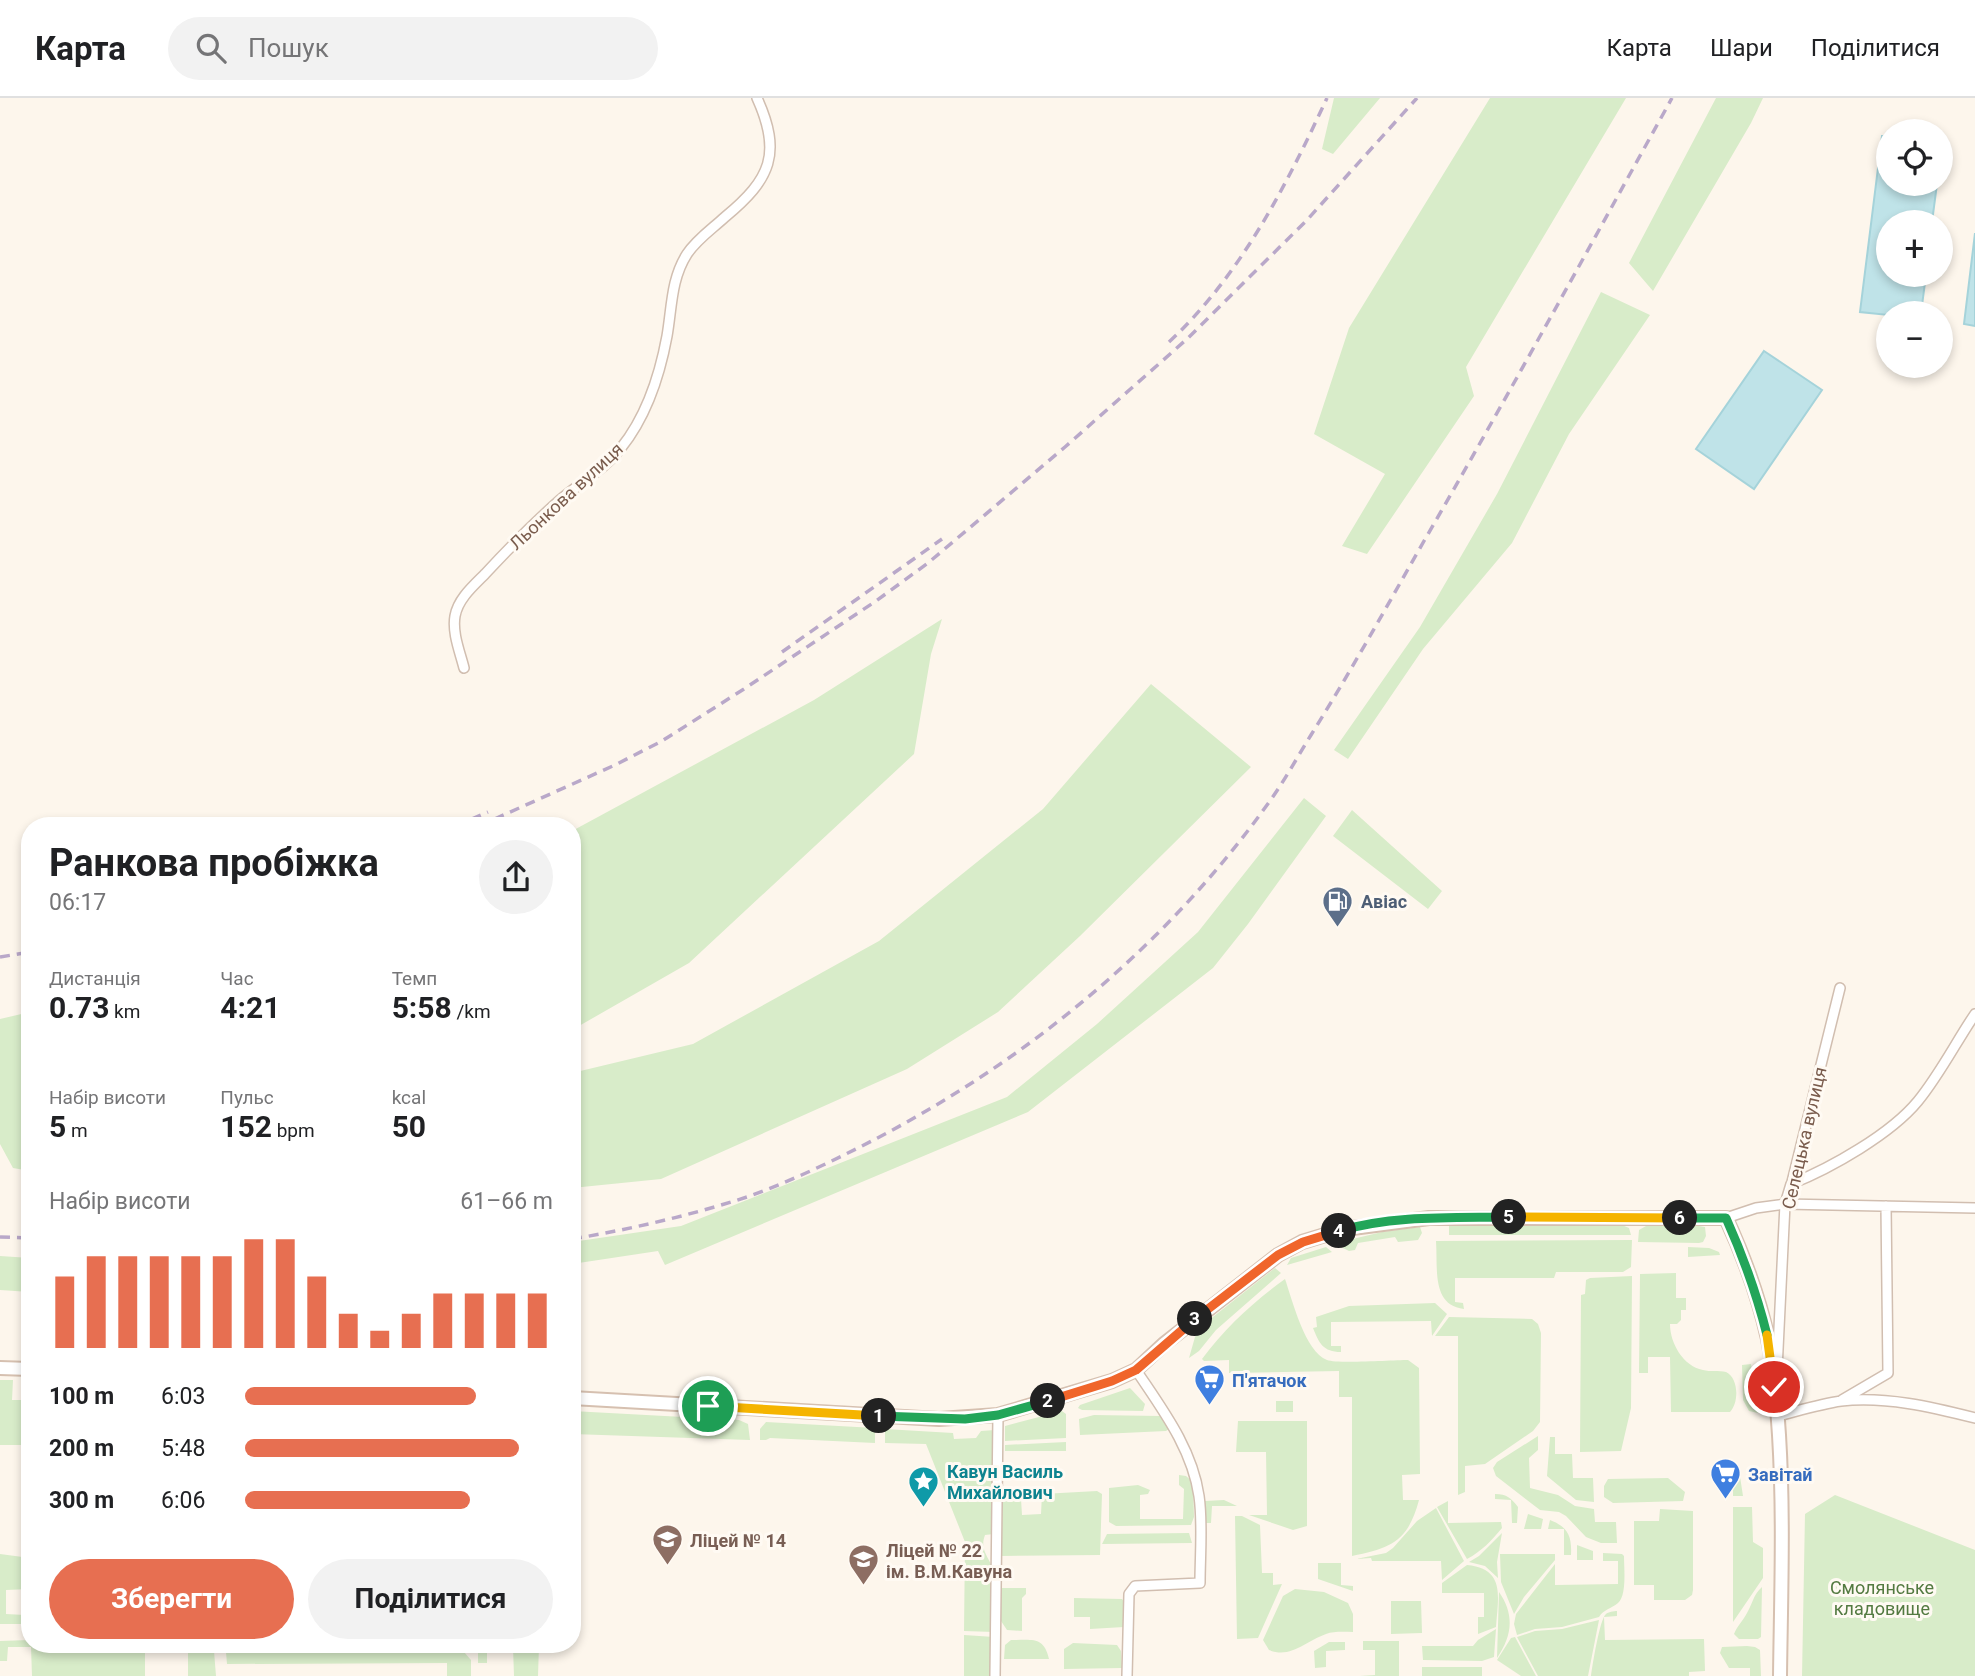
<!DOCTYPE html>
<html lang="uk">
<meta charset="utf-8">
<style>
:root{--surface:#fff;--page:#f2f2f2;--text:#202124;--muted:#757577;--line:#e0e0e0;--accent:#e76f51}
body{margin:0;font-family:Roboto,sans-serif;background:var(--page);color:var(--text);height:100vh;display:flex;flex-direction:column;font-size:26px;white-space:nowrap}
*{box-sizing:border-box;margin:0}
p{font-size:23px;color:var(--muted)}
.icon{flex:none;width:38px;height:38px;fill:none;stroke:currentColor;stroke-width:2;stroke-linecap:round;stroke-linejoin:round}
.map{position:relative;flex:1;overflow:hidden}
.sheet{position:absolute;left:21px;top:719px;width:560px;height:836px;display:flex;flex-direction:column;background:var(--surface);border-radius:28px;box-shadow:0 4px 10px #0003}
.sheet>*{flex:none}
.buttons{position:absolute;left:1876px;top:21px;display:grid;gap:14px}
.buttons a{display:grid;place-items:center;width:77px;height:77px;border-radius:50%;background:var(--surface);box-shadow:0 4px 10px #0003;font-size:35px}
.pin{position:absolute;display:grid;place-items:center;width:60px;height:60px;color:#fff;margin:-30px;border:4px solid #fff;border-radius:50%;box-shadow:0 2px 7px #0007}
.km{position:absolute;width:35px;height:35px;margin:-18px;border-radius:50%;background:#222;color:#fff;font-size:19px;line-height:35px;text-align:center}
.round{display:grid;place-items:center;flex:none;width:74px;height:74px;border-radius:37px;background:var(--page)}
.overview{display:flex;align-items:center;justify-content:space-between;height:119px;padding:0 28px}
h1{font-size:38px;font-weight:700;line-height:52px}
.metrics{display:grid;grid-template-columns:repeat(3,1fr);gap:10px;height:119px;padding:7px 28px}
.metrics div{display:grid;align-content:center}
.metrics b{font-size:30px;font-weight:700}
.metrics small{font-size:19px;font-weight:400}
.metrics p{font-size:19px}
.chart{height:196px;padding:14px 28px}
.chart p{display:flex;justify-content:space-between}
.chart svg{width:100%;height:126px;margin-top:7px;stroke:var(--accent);stroke-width:6}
.primary-button{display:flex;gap:14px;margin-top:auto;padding:14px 28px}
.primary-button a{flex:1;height:80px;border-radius:42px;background:var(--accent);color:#fff;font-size:28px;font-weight:700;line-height:80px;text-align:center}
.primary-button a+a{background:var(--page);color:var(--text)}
ul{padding:0 28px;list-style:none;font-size:23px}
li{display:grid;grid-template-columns:112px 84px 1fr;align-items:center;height:52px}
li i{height:18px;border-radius:9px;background:var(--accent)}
header{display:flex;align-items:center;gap:42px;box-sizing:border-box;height:98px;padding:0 35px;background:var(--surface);border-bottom:2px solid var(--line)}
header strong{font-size:33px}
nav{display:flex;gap:38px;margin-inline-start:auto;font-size:24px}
.search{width:490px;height:63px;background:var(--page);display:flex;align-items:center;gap:18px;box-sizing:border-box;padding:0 24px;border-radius:38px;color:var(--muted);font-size:26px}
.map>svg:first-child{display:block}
.green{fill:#d8ecc9}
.water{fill:#bfe3e8;stroke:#a5d3da;stroke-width:2}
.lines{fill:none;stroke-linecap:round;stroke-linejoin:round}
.street-casing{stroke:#d1beb0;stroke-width:12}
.secondary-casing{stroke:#d6c0b0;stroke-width:16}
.street{stroke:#fff;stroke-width:9}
.secondary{stroke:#fff;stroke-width:12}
.rail{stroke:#b9a8c9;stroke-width:3.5;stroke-dasharray:10 7;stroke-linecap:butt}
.split-1-casing{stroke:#fff;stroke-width:14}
.split-2-casing{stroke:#fff;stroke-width:14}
.split-3-casing{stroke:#fff;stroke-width:14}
.split-4-casing{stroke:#fff;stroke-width:14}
.split-5-casing{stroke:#fff;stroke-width:14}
.split-6-casing{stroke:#fff;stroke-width:14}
.split-7-casing{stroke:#fff;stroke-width:14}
.split-8-casing{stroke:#fff;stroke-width:14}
.split-1{stroke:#f5b400;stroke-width:9}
.split-2{stroke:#22a559;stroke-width:9}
.split-3{stroke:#f0652b;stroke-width:9}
.split-4{stroke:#f0652b;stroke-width:9}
.split-5{stroke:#22a559;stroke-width:9}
.split-6{stroke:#f5b400;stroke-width:9}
.split-7{stroke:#22a559;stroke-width:9}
.split-8{stroke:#f5b400;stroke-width:9}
.labels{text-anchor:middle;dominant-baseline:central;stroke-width:6;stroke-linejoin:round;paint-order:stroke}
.street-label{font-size:18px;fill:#7a5c4d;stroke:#fffaf3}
.service-label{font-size:18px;font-weight:bold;fill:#4e5e75;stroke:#fffaf3;text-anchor:start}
.shop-label{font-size:18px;font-weight:bold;fill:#366cbe;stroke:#fffaf3;text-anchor:start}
.culture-label{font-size:18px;font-weight:bold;fill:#0d838f;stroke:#fffaf3;text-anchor:start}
.education-label{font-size:18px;font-weight:bold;fill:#785e54;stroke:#fffaf3;text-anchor:start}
.park-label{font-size:18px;fill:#537a41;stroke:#fffaf3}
</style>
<header>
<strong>Карта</strong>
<div class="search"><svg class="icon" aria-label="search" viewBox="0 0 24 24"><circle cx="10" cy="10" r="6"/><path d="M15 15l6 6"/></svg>Пошук</div>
<nav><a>Карта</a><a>Шари</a><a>Поділитися</a></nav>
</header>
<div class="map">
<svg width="1975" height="1578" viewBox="0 0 1975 1578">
<rect width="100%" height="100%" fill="#fdf6ec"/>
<path class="green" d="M1334,0H1380L1333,56L1322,51Z
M1490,0H1626L1466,269L1474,298L1367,456L1342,448L1385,376L1314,336L1349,230Z
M1716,0H1763L1751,25L1653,193L1629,165Z
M1601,194L1650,217L1569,336L1512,445L1423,551L1348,661L1334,652L1420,529L1497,396Z
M942,521L931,556L914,656L689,865L572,932V733L814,602Z
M1151,586L1251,669L1080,838L998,914L907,971L661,1081L572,1090V975L693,946L879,843L1043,711Z
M1304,700L1326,718L1248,826L1213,870L1028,1014L665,1167L658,1153L572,1166V1144L681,1128L1007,999L1097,926L1198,834Z
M1352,712L1442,793L1428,811L1333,738Z
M30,914V1073L13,1070L0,1046V921Z
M1622,1127L1629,1130L1631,1137H1449V1128Z
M1646,1128H1699L1705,1129L1706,1138L1703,1144L1699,1145L1638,1144L1639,1132Z
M1420,1129L1422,1135L1418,1142L1398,1144L1395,1139L1358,1145L1355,1152L1349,1153L1343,1150L1340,1144L1382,1134Z
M1632,1142L1631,1169L1623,1174H1556L1554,1180H1455V1204L1463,1205L1464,1211C1431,1207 1438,1170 1436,1143Z
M1326,1149L1332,1154L1287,1167L1291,1160Z
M1688,1149L1709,1150L1719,1154L1720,1157L1688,1159Z
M0,1158L30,1160V1194L0,1192Z
M1275,1170L1281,1175L1216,1232L1199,1253L1189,1260L1195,1239L1204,1226Z
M1676,1175V1200H1686V1212H1681V1222L1677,1226H1670C1670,1245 1683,1268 1703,1272C1710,1274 1719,1272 1726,1274C1739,1280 1739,1305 1730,1314H1671L1670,1259H1648V1275H1639L1640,1176Z
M1632,1178L1631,1310L1621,1353L1580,1354L1581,1197L1585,1196L1586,1182L1590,1180Z
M1285,1181C1292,1201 1305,1254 1327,1262C1338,1266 1392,1262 1408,1262L1419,1270L1420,1376L1402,1377L1403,1402H1419C1408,1443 1392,1450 1352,1458V1299H1339V1273L1229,1275V1262L1204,1263L1202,1261C1225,1230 1253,1204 1285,1181Z
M1435,1205L1447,1216L1432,1238L1431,1223L1331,1224V1248H1341V1254C1323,1254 1319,1245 1313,1230L1317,1229L1316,1219L1349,1208Z
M1449,1219L1532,1221L1538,1226L1541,1235L1540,1324L1533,1333L1485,1366L1465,1368V1394L1458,1397V1238H1435Z
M1751,1266L1758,1315L1749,1313L1743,1302L1742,1267Z
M0,1282H13L12,1302H30V1347H0Z
M1130,1290L1145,1306L1143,1313L1082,1312L1078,1310L1080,1307Z
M1276,1303H1293V1314H1276Z
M572,1313L739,1322L748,1326L750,1342L572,1336Z
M1062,1313L1066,1316V1340L1005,1343V1328Z
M1094,1317L1160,1318L1169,1331L1166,1333L1080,1337L1079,1321Z
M1238,1323H1307V1428L1293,1432L1249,1417H1267L1266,1354H1236Z
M766,1324L875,1330V1345L770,1340L766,1342H760V1331Z
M885,1331L953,1335L954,1341L976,1340L981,1333L995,1332L994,1436L985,1437C979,1453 990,1459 993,1473C997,1489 994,1516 994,1534L964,1533L965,1444L926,1346L885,1345Z
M1538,1338V1352L1529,1360L1530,1390L1558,1397L1575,1408L1594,1411L1595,1424H1616L1617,1445H1601L1586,1439L1566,1418L1559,1414L1540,1412L1496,1378L1493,1370L1497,1364Z
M1550,1339H1555V1356H1572L1573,1380H1593L1594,1404L1576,1402L1547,1378Z
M1066,1344V1353H1005V1347Z
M1733,1369H1737L1739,1372L1743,1398H1733Z
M1179,1377L1186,1378L1193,1384L1194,1419L1191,1427L1116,1428L1109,1424V1390L1138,1387L1150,1392L1148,1396L1140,1397V1421H1183L1184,1391L1179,1387Z
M1668,1380L1685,1394L1683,1403L1613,1405L1604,1399V1388L1608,1381Z
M1097,1393L1102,1396L1100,1457L1001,1458V1396L1018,1397L1021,1401L1022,1417L1041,1416L1042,1396Z
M1495,1396C1507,1396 1511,1400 1518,1409L1517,1425H1512L1511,1402L1495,1401Z
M1835,1397L1975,1452V1578H1802L1805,1416Z
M1224,1402L1237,1408H1212L1211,1425H1205V1403Z
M1448,1403V1425L1501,1424L1502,1430C1491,1443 1482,1453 1467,1461L1437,1409Z
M1733,1409H1752L1753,1444L1763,1450V1480L1733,1524Z
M1436,1410L1464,1463L1442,1482L1441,1463H1372L1371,1460L1356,1461L1386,1455L1393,1450L1417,1423Z
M1660,1411L1693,1413V1492L1692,1497L1685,1502H1654V1487H1634V1423H1659Z
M1528,1416L1543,1421L1541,1431H1524Z
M1235,1418H1242L1260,1427L1262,1475H1273V1487L1282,1486L1258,1540L1237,1541Z
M1550,1422C1568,1429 1572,1438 1571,1457H1564V1431H1548Z
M1189,1435L1192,1445L1102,1446L1107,1436Z
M1502,1435L1497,1464L1498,1480L1485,1468L1469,1464L1479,1458Z
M1577,1447L1593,1453V1462H1577Z
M1603,1455L1622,1456L1624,1458C1624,1470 1627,1497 1618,1505C1611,1511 1604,1511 1599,1519L1562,1529L1535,1531L1517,1537L1514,1526L1516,1516L1555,1466V1487L1618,1486V1463H1603Z
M0,1456L30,1460V1491L6,1492V1516L25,1517L26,1526H0Z
M1500,1456H1555V1462L1524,1499L1514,1516L1501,1484Z
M1318,1465H1341V1487L1353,1488V1493L1318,1481Z
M1467,1467C1506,1471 1498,1499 1496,1529L1478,1536V1519H1484V1495H1442V1485Z
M1762,1489L1761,1539L1758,1541H1739L1734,1536C1737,1528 1743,1523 1747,1515C1753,1505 1753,1497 1762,1489Z
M1001,1490H1026V1496L1022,1500V1533L1007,1532L1001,1523Z
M1295,1491L1324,1494L1348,1505L1353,1516V1534C1345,1534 1334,1533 1326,1536C1306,1543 1291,1561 1269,1552L1263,1542L1283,1498Z
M1499,1494C1515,1517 1512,1538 1497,1560Z
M1074,1500L1122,1501L1125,1505L1124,1529L1090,1531V1519H1074Z
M1391,1503H1421L1422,1535L1391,1536Z
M1617,1513V1518L1604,1519L1605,1542L1704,1541L1705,1573L1689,1574V1578H1591C1592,1569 1600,1520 1606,1516C1608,1514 1614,1513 1617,1513Z
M1599,1522L1588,1578H1538L1517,1539L1535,1533L1562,1531Z
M1496,1531L1494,1559L1482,1563L1423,1562L1422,1548H1473L1478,1542Z
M964,1537L994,1539L992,1578H964Z
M1515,1539L1536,1578H1521L1497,1562L1511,1540Z
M30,1542V1547H145V1578H32L31,1549H8L7,1563H0V1543Z
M1011,1542C1032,1542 1044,1538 1049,1561H1004L1005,1547Z
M1363,1543H1399V1578H1360L1375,1577V1552H1363Z
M1329,1544H1345V1552L1326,1553V1569L1315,1570L1314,1553Z
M1073,1545L1117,1547L1121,1553L1122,1570L1064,1571V1551Z
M325,1547H349L350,1553L464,1554L471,1562V1578H447V1565L227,1566L226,1554L325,1553Z
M478,1547H539L538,1578H514L513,1549H487V1565H478Z
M1747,1548L1755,1549L1760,1552L1761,1578H1750V1570H1729L1720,1555L1722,1549Z
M188,1553H214L216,1578H188Z
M1422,1569H1482V1578H1422Z"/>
<path class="water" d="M1882,38H1888V86H1937L1932,124H1888V177H1926L1921,215H1888V217L1860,214Z
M1975,135V228L1964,226Z
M1764,253L1822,292L1754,391L1696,351Z"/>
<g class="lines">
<defs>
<path id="street" d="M464,570C460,554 452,535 455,518C458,501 473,488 485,476C509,450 534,425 561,401C580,385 606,370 621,350C646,319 660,276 667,238C672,209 671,181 687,156C697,141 712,131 725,119C771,81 782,55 757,0
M1791,1088L1840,890
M1726,1120L1756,1110L1785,1106L1975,1110
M1777,1272L1785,1106L1791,1086C1831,1070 1891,1036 1918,1003C1940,976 1956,944 1975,916
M1842,1302L1888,1275L1886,1108
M1778,1314V1318C1798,1313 1820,1306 1841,1303C1885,1298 1932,1309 1975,1320
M995,1578L998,1317
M1127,1578L1129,1496L1135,1488L1200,1485C1200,1457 1203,1426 1199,1398C1192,1350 1162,1311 1136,1272"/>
<path id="secondary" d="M0,1270L30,1271
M572,1300L939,1321L998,1317L1112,1283L1136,1272L1164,1246L1278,1157L1302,1144L1345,1131L1429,1120H1726C1744,1159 1759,1200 1768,1241C1774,1272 1777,1306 1779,1337C1784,1417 1781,1498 1780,1578"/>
</defs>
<use href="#street" class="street-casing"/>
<use href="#secondary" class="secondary-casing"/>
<use href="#street" class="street"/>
<use href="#secondary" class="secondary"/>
<path class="rail" d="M1169,244C1241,177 1286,88 1327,0
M782,554L942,441
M456,728L488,714
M479,728L615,667L662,643L744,591L876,503L928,465L1065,349L1187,241L1307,122L1417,0
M0,859L30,854
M0,1139L30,1140
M572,1141C632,1131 692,1117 750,1098C786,1085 822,1068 856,1051C1020,969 1166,850 1272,700C1286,680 1298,658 1311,637C1351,573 1387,508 1424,443C1509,296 1590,148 1672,0"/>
</g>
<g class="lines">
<defs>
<path id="split-1" d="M708,1308L879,1318"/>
<path id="split-2" d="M879,1318L965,1321L998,1317L1048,1303"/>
<path id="split-3" d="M1048,1303L1112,1283L1136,1272L1195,1221"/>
<path id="split-4" d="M1195,1221L1278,1157L1303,1144L1339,1133"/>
<path id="split-5" d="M1339,1133C1393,1117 1453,1120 1509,1119"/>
<path id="split-6" d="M1509,1119L1680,1120"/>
<path id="split-7" d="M1680,1120H1726C1743,1158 1757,1197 1767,1237"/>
<path id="split-8" d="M1767,1237L1774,1289"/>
</defs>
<use href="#split-1" class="split-1-casing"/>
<use href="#split-2" class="split-2-casing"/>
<use href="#split-3" class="split-3-casing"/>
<use href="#split-4" class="split-4-casing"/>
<use href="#split-5" class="split-5-casing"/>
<use href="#split-6" class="split-6-casing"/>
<use href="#split-7" class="split-7-casing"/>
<use href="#split-8" class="split-8-casing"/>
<use href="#split-1" class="split-1"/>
<use href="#split-2" class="split-2"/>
<use href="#split-3" class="split-3"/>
<use href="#split-4" class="split-4"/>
<use href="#split-5" class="split-5"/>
<use href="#split-6" class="split-6"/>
<use href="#split-7" class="split-7"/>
<use href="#split-8" class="split-8"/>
</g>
<defs>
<symbol id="fuel-pin" viewBox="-11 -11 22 30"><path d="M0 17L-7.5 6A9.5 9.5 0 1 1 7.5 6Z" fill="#5c6f8a" stroke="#fffaf3"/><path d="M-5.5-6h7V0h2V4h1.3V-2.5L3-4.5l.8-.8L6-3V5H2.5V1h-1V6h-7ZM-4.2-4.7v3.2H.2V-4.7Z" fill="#fff"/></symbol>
<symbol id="supermarket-pin" viewBox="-11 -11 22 30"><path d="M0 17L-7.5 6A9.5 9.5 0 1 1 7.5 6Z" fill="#3f7fe0" stroke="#fffaf3"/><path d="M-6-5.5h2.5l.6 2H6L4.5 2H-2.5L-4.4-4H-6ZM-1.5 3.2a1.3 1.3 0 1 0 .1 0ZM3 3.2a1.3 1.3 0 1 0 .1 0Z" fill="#fff"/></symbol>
<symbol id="sight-pin" viewBox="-11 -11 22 30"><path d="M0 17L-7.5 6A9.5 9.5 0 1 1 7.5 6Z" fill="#0f9aa8" stroke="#fffaf3"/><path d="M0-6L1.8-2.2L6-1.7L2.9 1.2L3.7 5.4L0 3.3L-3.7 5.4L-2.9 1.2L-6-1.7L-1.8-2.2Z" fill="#fff"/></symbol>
<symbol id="school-pin" viewBox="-11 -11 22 30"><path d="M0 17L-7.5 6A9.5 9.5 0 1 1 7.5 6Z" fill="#8d6e63" stroke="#fffaf3"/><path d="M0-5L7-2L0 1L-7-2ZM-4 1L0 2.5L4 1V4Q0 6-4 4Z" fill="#fff"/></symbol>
</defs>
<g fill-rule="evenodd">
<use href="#fuel-pin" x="1320" y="786" width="35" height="47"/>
<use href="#supermarket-pin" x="1192" y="1264" width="35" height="47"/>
<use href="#supermarket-pin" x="1708" y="1358" width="35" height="47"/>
<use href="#sight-pin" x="906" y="1366" width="35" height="47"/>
<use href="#school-pin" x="650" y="1424" width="35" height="47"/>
<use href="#school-pin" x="846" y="1444" width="35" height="47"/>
</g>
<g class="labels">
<g class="street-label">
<text transform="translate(566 398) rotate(-43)">Льонкова вулиця</text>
<text transform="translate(1804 1040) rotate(-77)">Селецька вулиця</text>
</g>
<g class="service-label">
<text x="1361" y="803">Авіас</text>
</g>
<g class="shop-label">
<text x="1232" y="1282">П'ятачок</text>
<text x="1748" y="1376">Завітай</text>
</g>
<g class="culture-label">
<text x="947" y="1373">Кавун Василь<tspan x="947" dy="21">Михайлович</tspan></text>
</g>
<g class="education-label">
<text x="690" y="1442">Ліцей № 14</text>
<text x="886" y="1452">Ліцей № 22<tspan x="886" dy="21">ім. В.М.Кавуна</tspan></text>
</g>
<g class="park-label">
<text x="1882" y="1489">Смолянське<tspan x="1882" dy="21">кладовище</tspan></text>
</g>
</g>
</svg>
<div class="buttons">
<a><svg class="icon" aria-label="locate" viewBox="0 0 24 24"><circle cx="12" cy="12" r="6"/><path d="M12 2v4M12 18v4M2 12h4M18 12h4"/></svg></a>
<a>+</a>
<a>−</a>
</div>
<div class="pin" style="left:708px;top:1308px;background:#1e9e55"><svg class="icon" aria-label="arrive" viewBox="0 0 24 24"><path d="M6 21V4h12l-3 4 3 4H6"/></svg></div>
<div class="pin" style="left:1774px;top:1289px;background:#d93025"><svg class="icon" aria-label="check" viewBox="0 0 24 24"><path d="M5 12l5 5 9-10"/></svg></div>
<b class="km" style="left:879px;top:1318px">1</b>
<b class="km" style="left:1048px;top:1303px">2</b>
<b class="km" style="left:1195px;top:1221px">3</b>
<b class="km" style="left:1339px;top:1133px">4</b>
<b class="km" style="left:1509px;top:1119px">5</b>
<b class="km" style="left:1680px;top:1120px">6</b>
<section class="sheet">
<div class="overview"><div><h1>Ранкова пробіжка</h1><p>06:17</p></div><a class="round"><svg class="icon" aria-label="share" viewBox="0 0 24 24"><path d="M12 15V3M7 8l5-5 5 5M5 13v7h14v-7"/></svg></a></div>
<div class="metrics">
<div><p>Дистанція</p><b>0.73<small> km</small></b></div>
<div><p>Час</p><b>4:21</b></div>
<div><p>Темп</p><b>5:58<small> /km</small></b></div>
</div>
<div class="metrics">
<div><p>Набір висоти</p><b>5<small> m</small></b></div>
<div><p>Пульс</p><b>152<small> bpm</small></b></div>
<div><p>kcal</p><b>50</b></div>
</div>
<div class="chart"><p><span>Набір висоти</span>61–66 m</p>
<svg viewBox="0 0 160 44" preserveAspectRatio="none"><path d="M5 44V19M15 44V12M25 44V12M35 44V12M45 44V12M55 44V12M65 44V6M75 44V6M85 44V19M95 44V32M105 44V38M115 44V32M125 44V25M135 44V25M145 44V25M155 44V25"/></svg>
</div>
<ul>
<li><b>100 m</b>6:03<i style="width:75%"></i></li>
<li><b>200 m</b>5:48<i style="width:89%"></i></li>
<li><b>300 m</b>6:06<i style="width:73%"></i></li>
</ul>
<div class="primary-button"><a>Зберегти</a><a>Поділитися</a></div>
</section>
</div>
